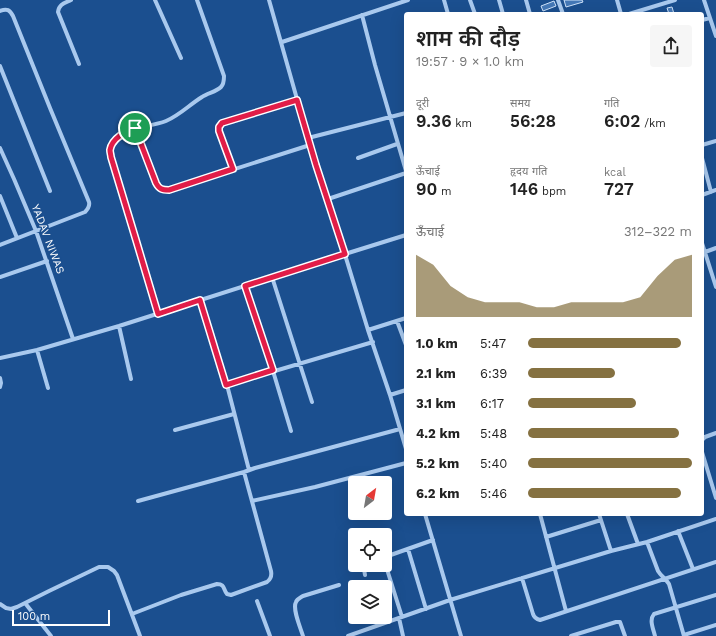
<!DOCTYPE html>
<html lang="hi">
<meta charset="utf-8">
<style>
:root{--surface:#fff;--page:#f6f6f6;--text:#222;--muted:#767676;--accent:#857141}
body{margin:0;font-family:"Work Sans","Noto Sans Devanagari",sans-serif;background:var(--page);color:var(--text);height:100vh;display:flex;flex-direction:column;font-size:15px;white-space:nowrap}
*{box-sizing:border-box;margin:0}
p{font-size:13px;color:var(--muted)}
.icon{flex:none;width:22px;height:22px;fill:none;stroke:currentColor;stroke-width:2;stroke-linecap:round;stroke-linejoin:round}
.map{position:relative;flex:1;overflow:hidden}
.side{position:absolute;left:404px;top:12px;width:300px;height:504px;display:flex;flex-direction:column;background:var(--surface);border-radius:4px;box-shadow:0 4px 16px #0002}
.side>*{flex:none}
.needle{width:26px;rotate:31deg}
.tools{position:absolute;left:348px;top:476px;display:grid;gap:8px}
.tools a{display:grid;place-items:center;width:44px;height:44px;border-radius:4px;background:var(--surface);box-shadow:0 4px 16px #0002;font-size:20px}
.scale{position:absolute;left:12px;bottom:10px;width:98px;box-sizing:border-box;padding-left:4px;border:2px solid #fff;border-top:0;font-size:11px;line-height:14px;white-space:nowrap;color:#fff;-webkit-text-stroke:3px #1b4f8f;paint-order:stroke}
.pin{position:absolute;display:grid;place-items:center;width:34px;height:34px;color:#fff;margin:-17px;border:2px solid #fff;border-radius:50%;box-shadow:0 1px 4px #0007}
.round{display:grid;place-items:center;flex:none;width:42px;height:42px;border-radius:4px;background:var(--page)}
.summary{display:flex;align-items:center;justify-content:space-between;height:68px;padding:0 12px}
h1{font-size:22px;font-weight:600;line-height:30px}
.stats{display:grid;grid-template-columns:repeat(3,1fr);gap:6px;height:68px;padding:4px 12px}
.stats div{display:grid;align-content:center}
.stats b{font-size:17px;font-weight:600}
.stats small{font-size:11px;font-weight:400}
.stats p{font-size:11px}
.chart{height:112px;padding:8px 12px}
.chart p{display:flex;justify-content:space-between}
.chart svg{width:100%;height:72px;margin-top:4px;fill:var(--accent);opacity:.7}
ul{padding:0 12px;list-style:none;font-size:13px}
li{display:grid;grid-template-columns:64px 48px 1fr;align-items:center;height:30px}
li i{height:10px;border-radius:5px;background:var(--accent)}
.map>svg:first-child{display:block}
.building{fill:#4478b7;stroke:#cfe3fa}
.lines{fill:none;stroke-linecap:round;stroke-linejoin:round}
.minor{stroke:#a9c9ee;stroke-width:4}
.route-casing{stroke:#fff;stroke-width:8}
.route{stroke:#e11d48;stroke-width:5}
.labels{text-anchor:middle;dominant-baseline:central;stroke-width:3;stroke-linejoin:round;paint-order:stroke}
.street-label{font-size:11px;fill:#fff;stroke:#1b4f8f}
</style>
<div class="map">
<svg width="716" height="636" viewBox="0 0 716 636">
<rect width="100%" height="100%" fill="#1b4f8f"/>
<path class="building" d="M564,0H582L583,2L566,7Z
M554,1L556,6L543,11L541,6Z
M672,7L674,14H669L667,8Z"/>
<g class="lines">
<path class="minor" d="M71,0C65,3 59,4 58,12L79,64
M155,0L181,58
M269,0L308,138L328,199L368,330L390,395L406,449
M444,0L448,14
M470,0L475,14
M499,0L503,14
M526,0L530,14
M558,0L563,14
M617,0L621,14
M704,0L716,36
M0,11C7,8 10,10 13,16L50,108L89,202C90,206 88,209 85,212L0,245
M629,14L675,0
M362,15L375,65L406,171
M702,20L710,18
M282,42L408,0
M0,66L50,191
M135,128L156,183C159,189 162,190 169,190L310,145
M308,138L406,113
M702,145L716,141
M0,148L14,179L36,231L73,339
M358,158L397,144
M702,158L711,192
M233,169L219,131V127L222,123L297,100
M702,195L716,190
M0,196L17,238
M328,199L406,173
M702,243L716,287
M705,252L716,248
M0,277L47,261
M272,277L312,402
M245,286L273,371L291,431
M200,300L227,385L249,470
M158,314L136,240L111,157C110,151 111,146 115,140C128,124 149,128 166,121C180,115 189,105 202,97C207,93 216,92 221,87C224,84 224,80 224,76L197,0
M397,321L406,345
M119,326L131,379
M368,330L406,318
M37,350L48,388
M0,358L37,350L119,326L345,254L406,235
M0,378L1,383L0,387
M227,385L373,342
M390,395L406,390
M175,430L234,414
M702,440L705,437L716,433
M702,452L716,498
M138,501L244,472L255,468L400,429
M252,501L315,487L406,463
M425,514L461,636
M540,514L566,611
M599,514L611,551
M627,514L638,544
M678,531L693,569
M546,537L601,520
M647,542L658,571C661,576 666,579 669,584L684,636
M408,549L426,609
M385,557L433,540
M385,563L402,617
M365,575L364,569L366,565
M522,578L533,614C534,617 536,619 540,620L716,562
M257,601L270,636
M25,603L51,636
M0,604L6,608L11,609L17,607L49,591L99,567H108L114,571L117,575L140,636
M132,614L181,595L217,584C225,584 223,589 227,594L231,595L267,582C271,579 272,576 271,571L244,472
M399,618L403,636
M684,635L716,625
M303,636C301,629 292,609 296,602C297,599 300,598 303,596L339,585
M348,636L450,600L611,551L647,542L716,519
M571,636L616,622H620L625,636
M655,636C653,628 649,620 654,614L716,595"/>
</g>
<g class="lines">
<defs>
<path id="route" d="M297,100L316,165L345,254L245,286L273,370L226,385L200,300L158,314L136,240L111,157C111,155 110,153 110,150C112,138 125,132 135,128L156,183C159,189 162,190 169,190L233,169L219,131V127L222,123Z"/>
</defs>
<use href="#route" class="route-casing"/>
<use href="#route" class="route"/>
</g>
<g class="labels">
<g class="street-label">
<text transform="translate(48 239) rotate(69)">YADAV NIWAS</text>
</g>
</g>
</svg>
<div class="tools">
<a><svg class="needle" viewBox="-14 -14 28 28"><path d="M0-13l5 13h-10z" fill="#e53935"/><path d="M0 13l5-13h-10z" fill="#767676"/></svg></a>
<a><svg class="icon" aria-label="locate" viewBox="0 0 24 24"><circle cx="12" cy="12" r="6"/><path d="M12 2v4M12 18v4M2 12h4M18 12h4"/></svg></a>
<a><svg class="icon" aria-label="layers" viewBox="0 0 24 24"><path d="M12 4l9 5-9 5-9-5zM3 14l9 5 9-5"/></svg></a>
</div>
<div class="scale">100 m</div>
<div class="pin" style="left:135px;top:128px;background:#1e9e55"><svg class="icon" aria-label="arrive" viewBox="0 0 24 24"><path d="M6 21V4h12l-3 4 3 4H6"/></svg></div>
<section class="side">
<div class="summary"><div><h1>शाम की दौड़</h1><p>19:57 · 9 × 1.0 km</p></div><a class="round"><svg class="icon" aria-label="share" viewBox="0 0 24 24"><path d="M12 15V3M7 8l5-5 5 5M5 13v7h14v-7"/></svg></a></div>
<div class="stats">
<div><p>दूरी</p><b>9.36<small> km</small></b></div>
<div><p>समय</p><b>56:28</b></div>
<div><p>गति</p><b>6:02<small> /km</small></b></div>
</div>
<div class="stats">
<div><p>ऊँचाई</p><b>90<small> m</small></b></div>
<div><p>हृदय गति</p><b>146<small> bpm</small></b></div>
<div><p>kcal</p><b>727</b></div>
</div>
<div class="chart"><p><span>ऊँचाई</span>312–322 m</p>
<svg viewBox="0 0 160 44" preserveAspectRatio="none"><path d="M0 44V6L10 12L20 25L30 32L40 35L50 35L60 35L70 38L80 38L90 35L100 35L110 35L120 35L130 32L140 19L150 9L160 6V44z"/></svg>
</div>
<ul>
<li><b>1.0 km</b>5:47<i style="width:93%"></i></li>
<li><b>2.1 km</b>6:39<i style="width:53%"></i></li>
<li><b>3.1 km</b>6:17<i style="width:66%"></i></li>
<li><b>4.2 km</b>5:48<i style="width:92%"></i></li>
<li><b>5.2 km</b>5:40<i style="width:100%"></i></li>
<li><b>6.2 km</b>5:46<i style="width:93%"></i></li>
</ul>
</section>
</div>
